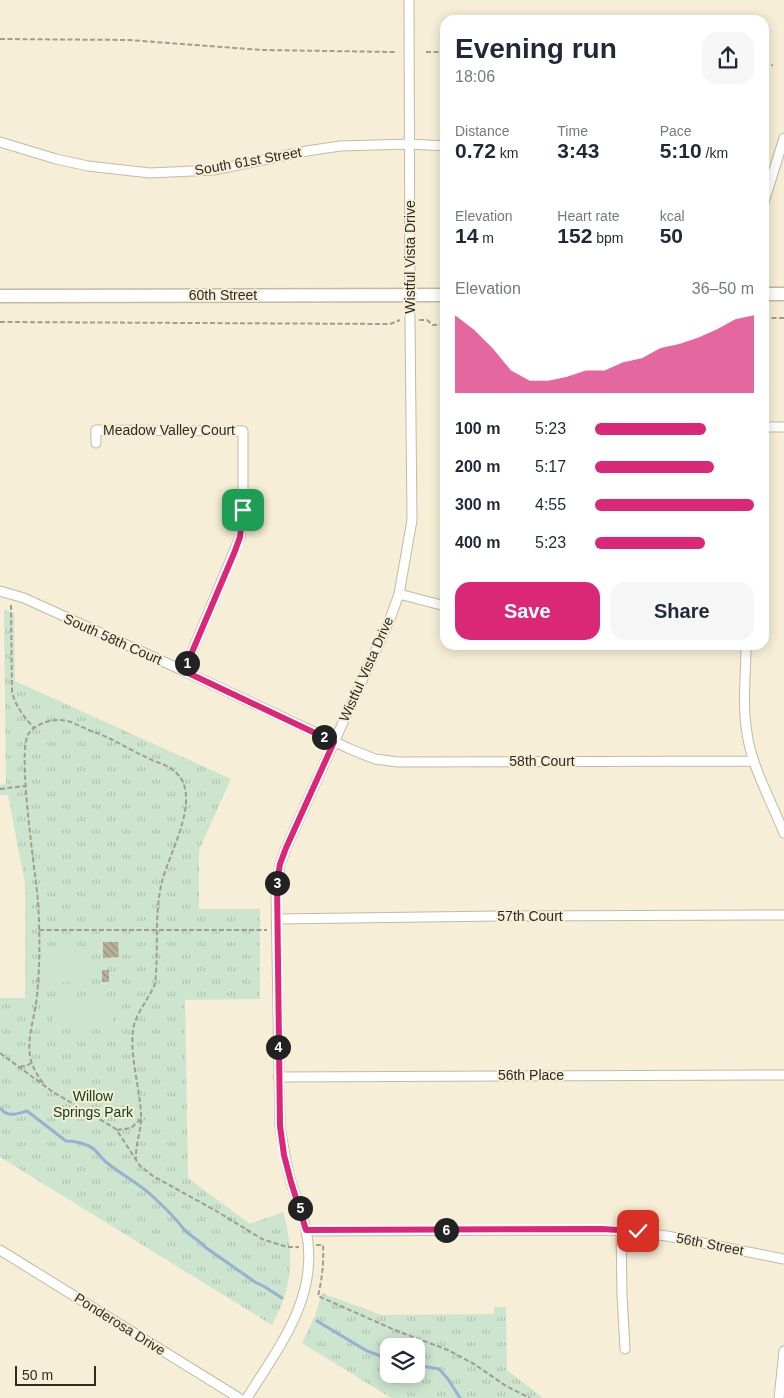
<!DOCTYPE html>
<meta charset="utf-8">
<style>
:root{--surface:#fff;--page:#f6f6f7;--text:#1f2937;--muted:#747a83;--accent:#db2777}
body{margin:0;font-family:Arial,sans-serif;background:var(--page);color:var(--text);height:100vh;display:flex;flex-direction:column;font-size:19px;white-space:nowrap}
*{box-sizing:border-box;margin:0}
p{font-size:16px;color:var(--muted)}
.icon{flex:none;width:28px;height:28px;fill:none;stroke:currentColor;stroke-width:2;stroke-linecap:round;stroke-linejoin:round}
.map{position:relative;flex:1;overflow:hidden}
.panel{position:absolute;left:440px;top:15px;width:329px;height:635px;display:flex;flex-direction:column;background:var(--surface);border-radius:15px;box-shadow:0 2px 12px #0003}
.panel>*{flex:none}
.buttons{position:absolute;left:380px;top:1338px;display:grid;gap:10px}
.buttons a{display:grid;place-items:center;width:45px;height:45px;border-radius:10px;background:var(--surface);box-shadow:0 2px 12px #0003;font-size:25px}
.scale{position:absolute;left:15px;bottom:12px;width:81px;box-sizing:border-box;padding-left:5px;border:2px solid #2e2b22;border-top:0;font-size:14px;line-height:18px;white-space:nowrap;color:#2e2b22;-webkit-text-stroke:4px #f6eed6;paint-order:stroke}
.pin{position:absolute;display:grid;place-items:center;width:42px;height:42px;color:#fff;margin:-21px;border-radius:10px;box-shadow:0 2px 8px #0006}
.km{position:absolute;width:25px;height:25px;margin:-12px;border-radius:50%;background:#222;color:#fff;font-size:14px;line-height:25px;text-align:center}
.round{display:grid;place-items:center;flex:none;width:52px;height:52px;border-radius:15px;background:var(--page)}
.headline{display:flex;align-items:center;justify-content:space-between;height:85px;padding:0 15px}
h1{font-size:28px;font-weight:600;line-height:38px}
.figures{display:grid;grid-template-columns:repeat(3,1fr);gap:8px;height:85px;padding:5px 15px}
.figures div{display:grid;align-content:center}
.figures b{font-size:21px;font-weight:600}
.figures small{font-size:14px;font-weight:400}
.figures p{font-size:14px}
.chart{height:140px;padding:10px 15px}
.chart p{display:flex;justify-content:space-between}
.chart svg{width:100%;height:90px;margin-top:5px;fill:var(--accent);opacity:.7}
.button{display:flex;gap:10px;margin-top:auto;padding:10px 15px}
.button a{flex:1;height:58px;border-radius:15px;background:var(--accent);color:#fff;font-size:20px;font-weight:600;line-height:58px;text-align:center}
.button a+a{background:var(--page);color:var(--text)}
ul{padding:0 15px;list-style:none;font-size:16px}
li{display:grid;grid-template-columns:80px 60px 1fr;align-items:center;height:38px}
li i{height:12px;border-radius:6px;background:var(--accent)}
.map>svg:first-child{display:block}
.grass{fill:url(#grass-tufts);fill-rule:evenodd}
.garden{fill:#cde4ce}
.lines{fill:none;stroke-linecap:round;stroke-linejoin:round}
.stream{stroke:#97b2d1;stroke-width:3}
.building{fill:url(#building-back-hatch)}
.street-casing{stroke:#c2baa2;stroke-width:11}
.secondary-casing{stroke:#c2baa2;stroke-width:15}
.path{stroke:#a39d8b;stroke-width:2;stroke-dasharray:5 2.5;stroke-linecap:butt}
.street{stroke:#fff;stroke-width:9}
.secondary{stroke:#fff;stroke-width:12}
.route-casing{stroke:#fff;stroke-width:10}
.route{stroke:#db2777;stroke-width:6}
.labels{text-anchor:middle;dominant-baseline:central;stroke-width:4;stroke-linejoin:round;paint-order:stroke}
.street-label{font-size:14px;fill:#2e2b22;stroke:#f6eed6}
.park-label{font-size:14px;fill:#13421c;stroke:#f6eed6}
</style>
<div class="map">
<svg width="784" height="1398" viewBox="0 0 784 1398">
<defs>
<pattern id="grass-tufts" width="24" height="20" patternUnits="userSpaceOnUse" patternTransform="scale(1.25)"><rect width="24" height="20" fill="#cde4ce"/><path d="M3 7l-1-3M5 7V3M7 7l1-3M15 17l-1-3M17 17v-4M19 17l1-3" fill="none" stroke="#b0c4b1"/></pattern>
<pattern id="building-back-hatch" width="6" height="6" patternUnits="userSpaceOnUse" patternTransform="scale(1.25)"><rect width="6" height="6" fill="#b8b099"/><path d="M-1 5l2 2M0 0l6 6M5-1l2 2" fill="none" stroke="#968f7c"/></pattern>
</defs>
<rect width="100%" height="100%" fill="#f6eed6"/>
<path class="grass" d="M4,609L14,613L15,681L231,779L199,850V909H260V999L185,1000L188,1178L250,1224L283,1212C295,1254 293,1286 272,1325L0,1157V998H25V883L8,795H0V785L6,784Z
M322,1293L382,1315L494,1314V1307H506L507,1370L543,1398H391L302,1343L315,1316ZM416,1346V1374H389V1346Z"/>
<path class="garden" d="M43,954H87V982H43Z
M53,999H112V1028L53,1029Z"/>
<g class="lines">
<path class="stream" d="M0,1108C8,1118 16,1114 27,1111L66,1141C74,1141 82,1143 89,1146C96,1149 100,1157 106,1162C119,1173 136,1182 150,1194C161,1204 173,1215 182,1227C188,1235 198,1239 205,1247L255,1282L265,1287L282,1298
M317,1321L367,1351L389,1359
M416,1365L439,1369L448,1379L460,1398"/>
</g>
<path class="building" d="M103,942H118L119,957L103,958Z
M102,970H109V982H102Z"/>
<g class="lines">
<defs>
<path id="street" d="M0,142L56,159L88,166L150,173L214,170L307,151L340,146L410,144L445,146
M764,202L784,138
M764,427H784
M96,443V430L243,431V510L240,537L184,671
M0,591L24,598L184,671L350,749L375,759L398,762L754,761
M399,594L445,606
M746,645C746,674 742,704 747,733C751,765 772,803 784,833
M276,919L500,916L784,915
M278,1077L784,1075
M621,1230L622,1295L625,1349
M306,1231L621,1230L667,1236L784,1259
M0,1250L239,1398
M247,1398C280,1345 320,1296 306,1230C302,1213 296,1198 291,1182C286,1164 283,1145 280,1126L276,896L280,864L286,848L390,619L399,594L412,520L410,320L409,0
M779,1398L784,1351"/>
<path id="secondary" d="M764,294H784
M0,296L445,295"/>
</defs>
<use href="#street" class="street-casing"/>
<use href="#secondary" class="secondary-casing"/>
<path class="path" d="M0,39L129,40L262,50L395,52
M426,52H445
M764,67L773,65
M764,318H784
M419,320H427L433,325L445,324
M0,322L390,324L400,320
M11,605L12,692C16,707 24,717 34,728
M0,789L25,786
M39,930H267
M0,1053L53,1092L116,1129L140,1166L153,1176L218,1212L262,1239L287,1247H299
M20,1067L28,1065L31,1063
M43,1083C37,1075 32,1067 30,1056C27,1037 35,1016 37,996C40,965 40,933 38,902C36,874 16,750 29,733C37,722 58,717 71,722C78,725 84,728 91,731C110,737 128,749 146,757C154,762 166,764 173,770C206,794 167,855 161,886C154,919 159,951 155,984C149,998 138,1011 134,1025C128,1050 140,1088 141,1114C142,1130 135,1144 136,1160
M78,1107L77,1111L78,1116L82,1117L87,1114
M117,1130L131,1128L141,1119
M316,1245H323C324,1263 322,1279 318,1296L397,1331L448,1350L474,1364L506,1386L530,1398"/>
<use href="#street" class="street"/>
<use href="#secondary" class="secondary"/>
</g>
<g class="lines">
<defs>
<path id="route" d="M243,510L240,537L235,551L184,671L334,742L286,848L280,864L277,882L280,1126L284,1155L291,1182L306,1230L601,1229L638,1231"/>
</defs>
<use href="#route" class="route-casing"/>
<use href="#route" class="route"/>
</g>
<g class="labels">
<g class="street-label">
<text transform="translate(248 161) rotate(-10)">South 61st Street</text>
<text transform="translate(410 257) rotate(-90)">Wistful Vista Drive</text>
<text x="223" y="295">60th Street</text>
<text x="169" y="430">Meadow Valley Court</text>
<text transform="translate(113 639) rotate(24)">South 58th Court</text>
<text transform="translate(366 669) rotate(-66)">Wistful Vista Drive</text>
<text x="542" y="761">58th Court</text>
<text x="530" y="916">57th Court</text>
<text x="531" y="1075">56th Place</text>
<text transform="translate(710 1244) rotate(11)">56th Street</text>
<text transform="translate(120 1324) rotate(32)">Ponderosa Drive</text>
</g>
<g class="park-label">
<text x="93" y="1096">Willow<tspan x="93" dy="16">Springs Park</tspan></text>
</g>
</g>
</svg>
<div class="buttons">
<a><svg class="icon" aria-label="layers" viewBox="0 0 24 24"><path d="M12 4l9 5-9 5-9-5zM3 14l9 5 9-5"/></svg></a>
</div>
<div class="scale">50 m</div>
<div class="pin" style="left:243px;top:510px;background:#1e9e55"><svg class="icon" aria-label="arrive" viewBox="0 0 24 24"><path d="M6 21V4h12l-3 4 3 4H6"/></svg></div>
<div class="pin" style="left:638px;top:1231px;background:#d93025"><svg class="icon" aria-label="check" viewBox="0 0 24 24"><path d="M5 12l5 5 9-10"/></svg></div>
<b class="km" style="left:187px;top:663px">1</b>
<b class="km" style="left:324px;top:737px">2</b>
<b class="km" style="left:277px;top:883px">3</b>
<b class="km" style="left:278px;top:1047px">4</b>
<b class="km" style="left:300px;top:1208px">5</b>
<b class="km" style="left:446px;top:1230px">6</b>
<section class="panel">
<div class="headline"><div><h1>Evening run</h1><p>18:06</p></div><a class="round"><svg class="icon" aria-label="share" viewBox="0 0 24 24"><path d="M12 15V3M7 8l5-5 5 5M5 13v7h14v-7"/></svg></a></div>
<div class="figures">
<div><p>Distance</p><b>0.72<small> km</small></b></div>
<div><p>Time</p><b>3:43</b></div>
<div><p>Pace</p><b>5:10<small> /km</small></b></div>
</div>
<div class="figures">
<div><p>Elevation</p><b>14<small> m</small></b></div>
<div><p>Heart rate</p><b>152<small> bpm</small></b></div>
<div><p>kcal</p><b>50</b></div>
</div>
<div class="chart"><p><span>Elevation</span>36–50 m</p>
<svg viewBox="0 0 160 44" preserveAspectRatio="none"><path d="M0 44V6L10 13L20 22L30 33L40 38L50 38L60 36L70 33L80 33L90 29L100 27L110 22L120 20L130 17L140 13L150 8L160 6V44z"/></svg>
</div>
<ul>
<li><b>100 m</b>5:23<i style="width:70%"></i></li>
<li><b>200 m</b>5:17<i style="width:75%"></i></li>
<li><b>300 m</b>4:55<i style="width:100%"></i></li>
<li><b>400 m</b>5:23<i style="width:69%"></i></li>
</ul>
<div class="button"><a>Save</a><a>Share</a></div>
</section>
</div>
